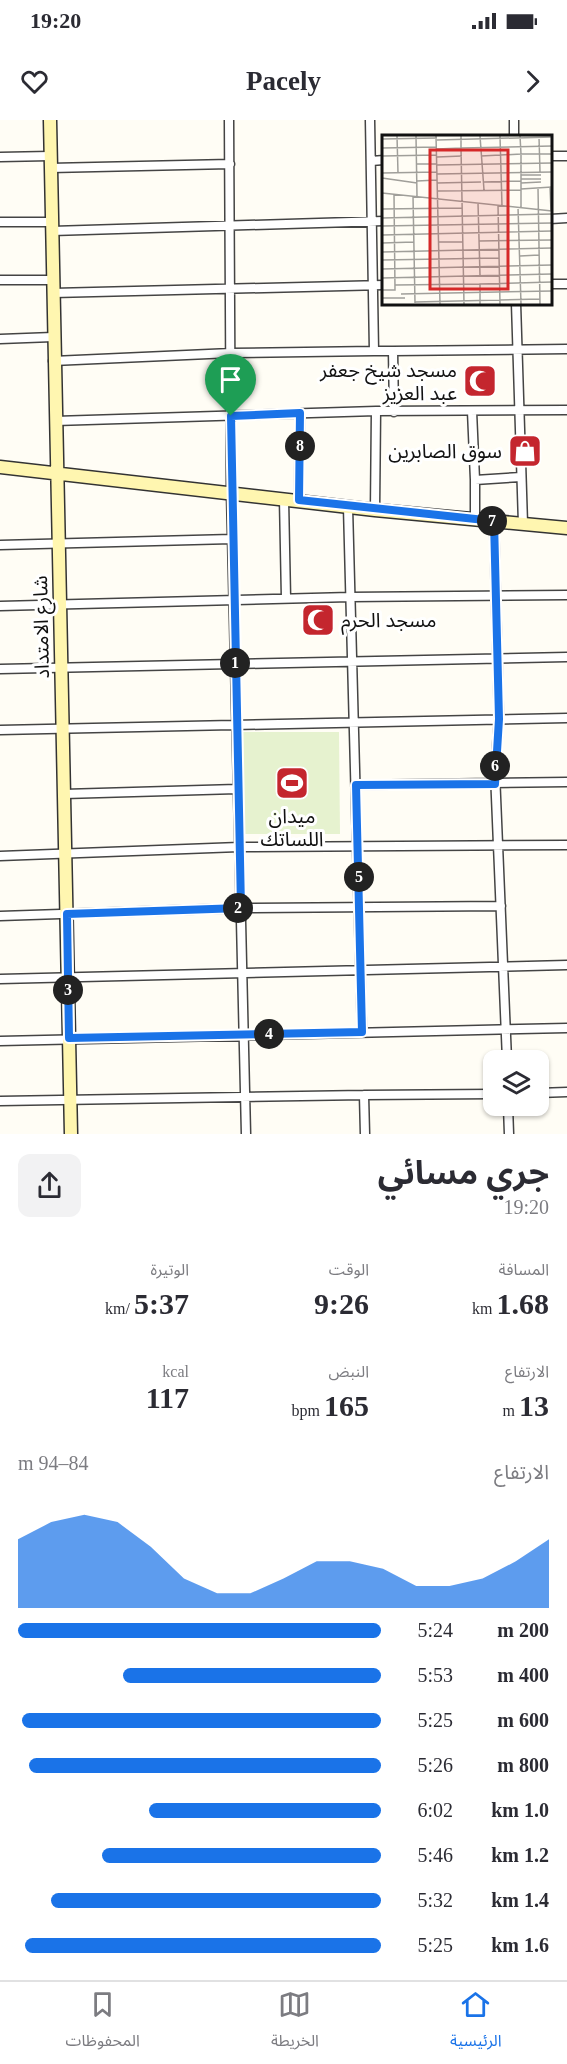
<!DOCTYPE html>
<html lang="ar">
<meta charset="utf-8">
<style>
:root{--surface:#fff;--page:#f2f2f3;--text:#2b2b33;--muted:#7c7c81;--line:#e1e1e2;--accent:#1a73e8}
body{margin:0;font-family:"Times New Roman","Noto Sans Arabic",serif;background:var(--page);color:var(--text);direction:rtl;height:100vh;display:flex;flex-direction:column;font-size:22px;white-space:nowrap}
*{box-sizing:border-box;margin:0}
p{font-size:20px;color:var(--muted)}
.icon{flex:none;width:33px;height:33px;fill:none;stroke:currentColor;stroke-width:2;stroke-linecap:round;stroke-linejoin:round}
.map{position:relative;height:1014px;overflow:hidden;direction:ltr}
.side{display:flex;flex-direction:column;background:var(--surface);flex:1}
.side>*{flex:none}
.buttons{position:absolute;left:483px;top:930px;display:grid;gap:12px}
.buttons a{display:grid;place-items:center;width:66px;height:66px;border-radius:12px;background:var(--surface);box-shadow:0 2px 4px #0004;font-size:30px}
.pin{position:absolute;display:grid;place-items:center;width:51px;height:51px;color:#fff;margin:-62px -26px;border-radius:50% 50% 50% 0;rotate:-45deg;box-shadow:0 0 6px #0007}
.pin .icon{rotate:45deg}
.km{position:absolute;width:30px;height:30px;margin:-15px;border-radius:50%;background:#222;color:#fff;font-size:16px;line-height:30px;text-align:center}
.round{display:grid;place-items:center;flex:none;width:63px;height:63px;border-radius:12px;background:var(--page)}
.overview{display:flex;align-items:center;justify-content:space-between;height:102px;padding:0 18px}
h1{font-size:33px;font-weight:700;line-height:45px}
.stats{display:grid;grid-template-columns:repeat(3,1fr);gap:9px;height:102px;padding:6px 18px}
.stats div{display:grid;align-content:center}
.stats b{font-size:30px;font-weight:700}
.stats small{font-size:16px;font-weight:400}
.stats p{font-size:16px}
.chart{height:168px;padding:12px 18px}
.chart p{display:flex;justify-content:space-between}
.chart svg{width:100%;height:108px;margin-top:6px;fill:var(--accent);opacity:.7}
ul{padding:0 18px;list-style:none;font-size:20px}
li{display:grid;grid-template-columns:96px 72px 1fr;align-items:center;height:45px}
li i{height:15px;border-radius:8px;background:var(--accent)}
.status{display:flex;justify-content:space-between;align-items:center;height:42px;padding:0 30px;background:var(--surface);direction:ltr}
.status svg{height:16px;fill:currentColor}
header{display:flex;justify-content:space-between;align-items:center;height:78px;padding:0 18px;background:var(--surface);font-size:27px;font-weight:700}
.menu{display:flex;justify-content:space-around;align-items:center;height:84px;border-top:2px solid var(--line);background:var(--surface);font-size:16px;color:var(--muted)}
.menu a{display:grid;justify-items:center;gap:3px}
.menu .current{color:var(--accent)}
.map>svg:first-child{display:block}
.pitch{fill:#e6f2cf}
.lines{fill:none;stroke-linecap:round;stroke-linejoin:round}
.street-casing{stroke:#444;stroke-width:11}
.secondary-casing{stroke:#333;stroke-width:15}
.street{stroke:#fff;stroke-width:8}
.secondary{stroke:#fff6b0;stroke-width:12}
.route-casing{stroke:#fff;stroke-width:12}
.route{stroke:#1a73e8;stroke-width:8}
.labels{text-anchor:middle;dominant-baseline:central;stroke-width:6;stroke-linejoin:round;paint-order:stroke}
.poi-label{font-size:20px;fill:#111;stroke:#fff;text-anchor:end}
.street-label{font-size:20px;fill:#111;stroke:#fff}
.inset-road{fill:none;stroke:#a09f9a;stroke-width:1.5}
.view{fill:#d62828;fill-opacity:0.15;stroke:#d62828;stroke-width:3}
.inset-edge{fill:none;stroke:#111;stroke-width:3}
</style>
<div class="status"><b>19:20</b><svg viewBox="0 0 49 12"><path d="M0 12V9h3v3zM5 12V6h3v6zM10 12V3h3v9zM15 12V0h3v12zM26 1h20v11H26zM47 4h2v5h-2z"/></svg></div>
<header><svg class="icon" aria-label="forward" viewBox="0 0 24 24"><path d="M9 5l7 7-7 7"/></svg>Pacely<svg class="icon" aria-label="heart" viewBox="0 0 24 24"><path d="M12 20l-8-8c-3-5 5-10 8-4 3-6 11-1 8 4z"/></svg></header>
<div class="map">
<svg width="567" height="1014" viewBox="0 0 567 1014">
<rect width="100%" height="100%" fill="#fffdf5"/>
<path class="pitch" d="M243,612H339L340,714H244Z"/>
<g class="lines">
<defs>
<path id="street" d="M229,0L231,373L246,1014
M370,0L374,231H393L394,292
M514,0V16
M550,36H567
M0,37L50,36
M371,41L384,40
M50,48L230,44
M550,99L567,98
M0,102H52
M52,111L384,101
M0,160H52
M550,164H567
M53,173L384,165
M516,183L523,404
M0,219L53,217
M393,231L567,229
M53,241L231,233L374,231
M472,291L475,360L521,357
M55,301L376,291L567,290
M284,379L286,478
M299,380L300,293
M348,387L362,912
M375,390L376,291
M475,399V360
M494,401L499,599L495,653L507,940
M0,425L232,419
M0,486L350,477L567,475
M0,549L567,537
M0,610L567,598
M356,665L567,662
M64,674L237,669
M0,736L239,727L567,725
M0,796L241,788L501,786
M0,859L567,845
M0,921L567,908
M538,973L567,972
M0,981L364,975
M508,986L509,1014
M365,1014L364,975L494,974"/>
<path id="secondary" d="M50,0L71,1014
M0,347L375,390L567,408"/>
</defs>
<use href="#street" class="street-casing"/>
<use href="#secondary" class="secondary-casing"/>
<use href="#street" class="street"/>
<use href="#secondary" class="secondary"/>
</g>
<g class="lines">
<defs>
<path id="route" d="M300,293L299,380L494,401L499,599L495,664L356,665L362,912L69,918L67,794L241,788L231,296Z"/>
</defs>
<use href="#route" class="route-casing"/>
<use href="#route" class="route"/>
</g>
<defs>
<symbol id="mosque-square" viewBox="-11 -11 22 22"><rect x="-9" y="-9" width="18" height="18" rx="4" fill="#c4262e" stroke="#fff"/><path d="M3.5-4.9A6 6 0 1 0 3.5 4.9A5 5 0 1 1 3.5-4.9Z" fill="#fff"/></symbol>
<symbol id="shop-square" viewBox="-11 -11 22 22"><rect x="-9" y="-9" width="18" height="18" rx="4" fill="#c4262e" stroke="#fff"/><path d="M-5-2.5h2.3a2.7 3.5 0 0 1 5.4 0H5L5.5 6h-11ZM-1.5-2.5h3a1.5 2.3 0 0 0-3 0Z" fill="#fff"/></symbol>
<symbol id="stadium-square" viewBox="-11 -11 22 22"><rect x="-9" y="-9" width="18" height="18" rx="4" fill="#c4262e" stroke="#fff"/><path d="M0-5a6.5 5 0 1 0 0 10a6.5 5 0 1 0 0-10ZM-3.5-1.8h7v3.6h-7Z" fill="#fff"/></symbol>
</defs>
<g fill-rule="evenodd">
<use href="#mosque-square" x="461" y="242" width="38" height="38"/>
<use href="#shop-square" x="506" y="312" width="38" height="38"/>
<use href="#mosque-square" x="299" y="481" width="38" height="38"/>
<use href="#stadium-square" x="273" y="644" width="38" height="38"/>
</g>
<g class="labels">
<g class="poi-label">
<text x="457" y="250">مسجد شيخ جعفر<tspan x="457" dy="23">عبد العزيز</tspan></text>
<text x="502" y="331">سوق الصابرين</text>
<text x="341" y="500" text-anchor="start">مسجد الحرم</text>
<text x="292" y="696" text-anchor="middle">ميدان<tspan x="292" dy="23">اللساتك</tspan></text>
</g>
<g class="street-label">
<text transform="translate(41 507) rotate(-91)">شارع الامتداد</text>
</g>
</g>
<g transform="translate(382 15)">
<rect width="170" height="170" fill="#fffdf5"/>
<path class="inset-road" d="M15,1L16,38M34,1L35,61M54,1L58,169M79,1V13L170,11M98,1L102,55M118,1L120,71M157,2L158,37M0,4L55,3M55,5L170,2M0,13L55,12M55,14L79,13L82,169M0,21L55,20M99,21L139,19L138,1M55,22L80,21M34,29H55M55,30L170,28M0,38L55,37M55,39L170,37M139,40H159M0,43L35,48M139,44H159M35,46L55,45M102,47L139,46M55,48L99,47M139,48L159,47M168,52L169,76M156,53L158,169M139,54L170,52M56,56L139,55M0,58L170,76M31,61L33,168M96,68L98,140M116,70L118,169M136,72L139,169M139,73V19H170M0,74L80,73M0,83L170,79M0,91L170,88M0,100L170,96M97,106L170,105M57,107H81M0,108L32,107M0,117L170,113M138,121L157,120M0,125L117,123M0,134L170,130M0,143L170,139M13,150L98,149M0,155H13L12,59M19,159L170,156M0,163H23M33,167L158,164M98,169V149L170,147"/>
<path class="view" d="M48,15H126V154H48Z"/>
<rect width="170" height="170" class="inset-edge"/>
</g>
</svg>
<div class="buttons">
<a><svg class="icon" aria-label="layers" viewBox="0 0 24 24"><path d="M12 4l9 5-9 5-9-5zM3 14l9 5 9-5"/></svg></a>
</div>
<div class="pin" style="left:231px;top:296px;background:#1e9e55"><svg class="icon" aria-label="arrive" viewBox="0 0 24 24"><path d="M6 21V4h12l-3 4 3 4H6"/></svg></div>
<b class="km" style="left:235px;top:543px">1</b>
<b class="km" style="left:238px;top:788px">2</b>
<b class="km" style="left:68px;top:870px">3</b>
<b class="km" style="left:269px;top:914px">4</b>
<b class="km" style="left:359px;top:757px">5</b>
<b class="km" style="left:495px;top:646px">6</b>
<b class="km" style="left:492px;top:401px">7</b>
<b class="km" style="left:300px;top:326px">8</b>
</div>
<section class="side">
<div class="overview"><div><h1>جري مسائي</h1><p>19:20</p></div><a class="round"><svg class="icon" aria-label="share" viewBox="0 0 24 24"><path d="M12 15V3M7 8l5-5 5 5M5 13v7h14v-7"/></svg></a></div>
<div class="stats">
<div><p>المسافة</p><b>1.68<small> km</small></b></div>
<div><p>الوقت</p><b>9:26</b></div>
<div><p>الوتيرة</p><b>5:37<small> /km</small></b></div>
</div>
<div class="stats">
<div><p>الارتفاع</p><b>13<small> m</small></b></div>
<div><p>النبض</p><b>165<small> bpm</small></b></div>
<div><p>kcal</p><b>117</b></div>
</div>
<div class="chart"><p><span>الارتفاع</span>84–94 m</p>
<svg viewBox="0 0 160 44" preserveAspectRatio="none"><path d="M0 44V16L10 9L20 6L30 9L40 19L50 32L60 38L70 38L80 32L90 25L100 25L110 28L120 35L130 35L140 32L150 25L160 16V44z"/></svg>
</div>
<ul>
<li><b>200 m</b>5:24<i style="width:100%"></i></li>
<li><b>400 m</b>5:53<i style="width:71%"></i></li>
<li><b>600 m</b>5:25<i style="width:99%"></i></li>
<li><b>800 m</b>5:26<i style="width:97%"></i></li>
<li><b>1.0 km</b>6:02<i style="width:64%"></i></li>
<li><b>1.2 km</b>5:46<i style="width:77%"></i></li>
<li><b>1.4 km</b>5:32<i style="width:91%"></i></li>
<li><b>1.6 km</b>5:25<i style="width:98%"></i></li>
</ul>
</section>
<nav class="menu">
<a class="current"><svg class="icon" aria-label="home" viewBox="0 0 24 24"><path d="M3 11l9-7 9 7M6 9v11h12V9"/></svg>الرئيسية</a>
<a><svg class="icon" aria-label="map" viewBox="0 0 24 24"><path d="M3 6l6-2 6 2 6-2v14l-6 2-6-2-6 2zM9 4v14M15 6v14"/></svg>الخريطة</a>
<a><svg class="icon" aria-label="saved" viewBox="0 0 24 24"><path d="M7 4h10v16l-5-4-5 4z"/></svg>المحفوظات</a>
</nav>
